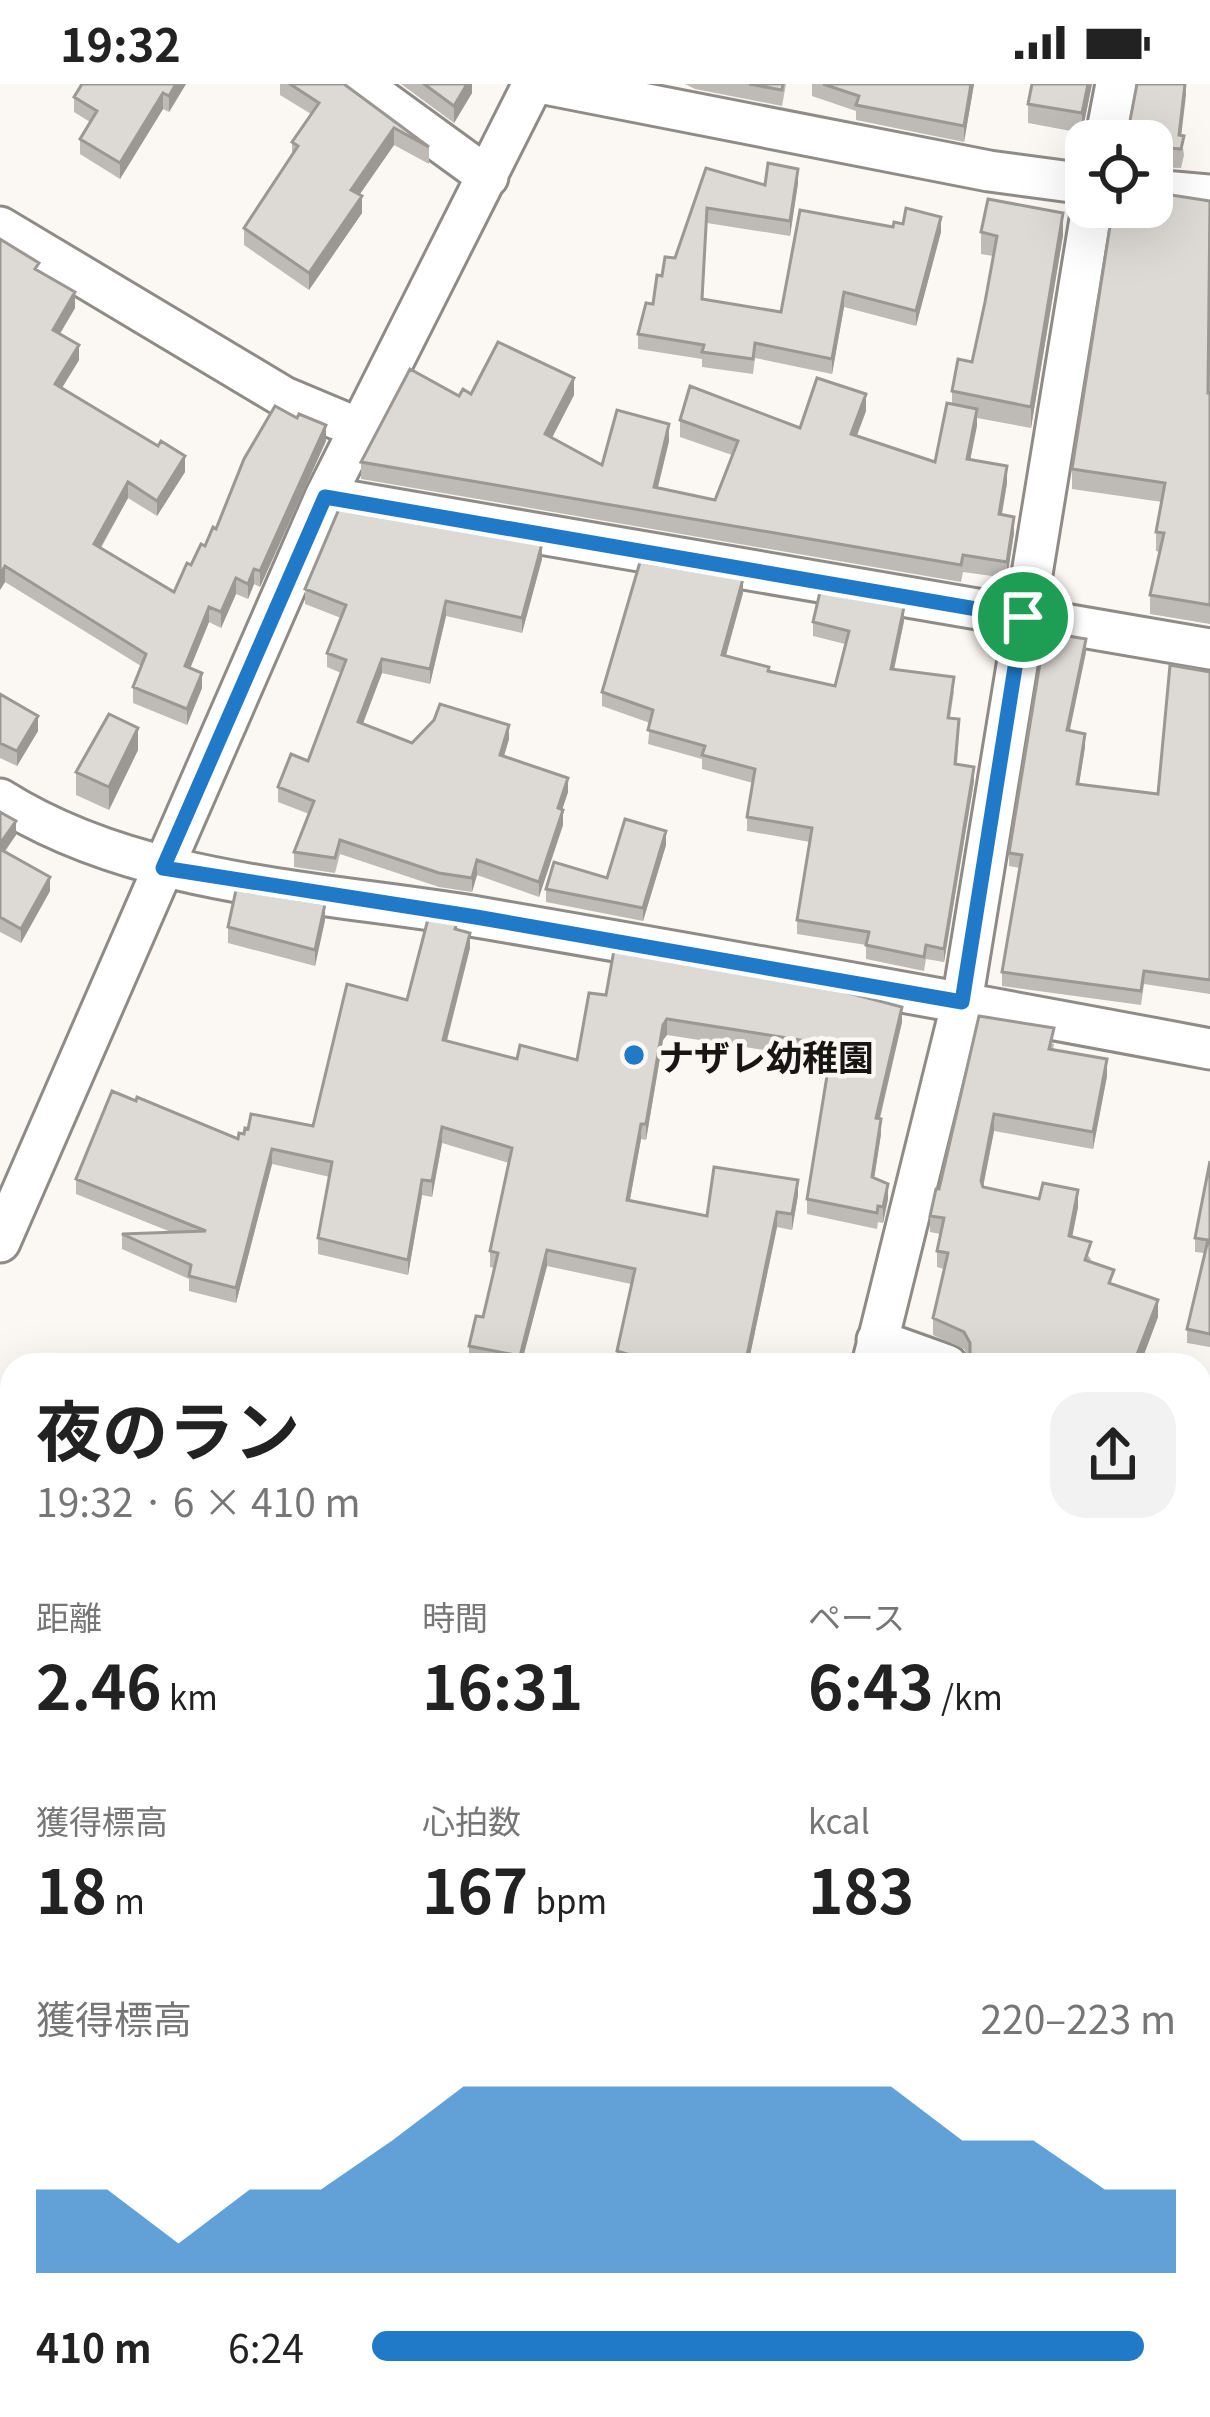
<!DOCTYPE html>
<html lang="ja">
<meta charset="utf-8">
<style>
:root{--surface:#fff;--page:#f2f2f2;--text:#222;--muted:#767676;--accent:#207ac7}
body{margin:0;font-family:Georgia,"Noto Sans JP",serif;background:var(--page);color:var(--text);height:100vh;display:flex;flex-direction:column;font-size:45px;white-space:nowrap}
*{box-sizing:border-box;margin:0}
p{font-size:39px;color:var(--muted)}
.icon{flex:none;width:66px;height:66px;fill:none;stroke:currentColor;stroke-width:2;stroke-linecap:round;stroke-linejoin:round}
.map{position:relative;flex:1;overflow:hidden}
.sheet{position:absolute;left:0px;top:1269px;width:1212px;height:1065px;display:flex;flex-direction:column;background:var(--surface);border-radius:36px 36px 0 0;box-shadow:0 12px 48px #0002}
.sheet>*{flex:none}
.controls{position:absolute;left:1065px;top:36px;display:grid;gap:24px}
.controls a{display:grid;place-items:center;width:108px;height:108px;border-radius:24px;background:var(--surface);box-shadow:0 12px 48px #0002;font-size:60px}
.pin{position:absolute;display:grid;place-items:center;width:102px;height:102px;color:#fff;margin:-51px;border:6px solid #fff;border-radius:50%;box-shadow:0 3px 12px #0007}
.round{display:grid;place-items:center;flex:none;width:126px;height:126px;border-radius:36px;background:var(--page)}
.overview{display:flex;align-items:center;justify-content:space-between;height:204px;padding:0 36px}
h1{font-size:66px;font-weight:700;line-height:90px}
.figures{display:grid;grid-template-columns:repeat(3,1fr);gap:18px;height:204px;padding:12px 36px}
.figures div{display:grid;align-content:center}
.figures b{font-size:60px;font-weight:700}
.figures small{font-size:33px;font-weight:400}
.figures p{font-size:33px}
.chart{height:336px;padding:24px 36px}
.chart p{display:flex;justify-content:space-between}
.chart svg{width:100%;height:216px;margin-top:12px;fill:var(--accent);opacity:.7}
ul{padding:0 36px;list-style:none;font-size:39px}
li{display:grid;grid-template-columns:192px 144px 1fr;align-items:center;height:90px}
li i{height:30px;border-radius:15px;background:var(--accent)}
.status{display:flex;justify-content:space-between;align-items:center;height:84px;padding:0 60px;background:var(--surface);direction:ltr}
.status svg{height:33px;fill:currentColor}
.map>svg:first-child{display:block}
.green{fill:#fec37f}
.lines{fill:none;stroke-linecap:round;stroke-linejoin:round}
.minor-casing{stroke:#8f8b86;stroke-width:45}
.minor{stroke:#fff;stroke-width:39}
.wall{fill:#bebbb6}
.shaded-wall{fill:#9b9894}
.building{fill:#ddd9d4;stroke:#9b9894;stroke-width:3}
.route-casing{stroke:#fff;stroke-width:24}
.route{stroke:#207ac7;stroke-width:15}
.poi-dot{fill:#207ac7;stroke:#fbf7f2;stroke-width:4.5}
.labels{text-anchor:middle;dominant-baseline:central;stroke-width:9;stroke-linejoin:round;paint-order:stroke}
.poi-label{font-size:36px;font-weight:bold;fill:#181614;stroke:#fbf7f2;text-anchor:start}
</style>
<div class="status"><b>19:32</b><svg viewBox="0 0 49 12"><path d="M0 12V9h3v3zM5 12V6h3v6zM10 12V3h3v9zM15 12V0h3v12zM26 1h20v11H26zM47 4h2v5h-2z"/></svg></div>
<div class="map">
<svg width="1210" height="2333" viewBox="0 0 1210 2333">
<rect width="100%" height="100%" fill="#fbf7f2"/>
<path class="green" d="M1200,1994L1210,1998V2333H801L789,2322H1200Z"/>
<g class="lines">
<defs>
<path id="minor" d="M360,0L488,93
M545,0L989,87L1086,100
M1105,57L1116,0
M1152,106L1210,111
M0,143L284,313L358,344
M325,413L1210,565
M0,715C139,803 324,807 483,834C726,876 968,919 1210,965
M0,1158L325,413L533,0
M877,1256L947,1281
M872,1281L962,918L1092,123
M1200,1372L1210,1375
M0,1453L12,1452
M1200,1769L1210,1746
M1200,1978L1210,1981
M0,2105L12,2091
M775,2322L787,2333
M247,2333L256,2322"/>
</defs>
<use href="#minor" class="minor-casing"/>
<use href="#minor" class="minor"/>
</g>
<path class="wall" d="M82,0H186L169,28L163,25L120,95L80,70V55L90,38L74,28V13Z
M280,0H344L429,63V80L394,61L359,111L362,129L309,206L244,161V144L292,70V58L311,30L280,11Z
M401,0H472V9L454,39Z
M685,0H786L782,22L695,5Z
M812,0H974L964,58L856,36V27L812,12Z
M1032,0H1092L1082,49L1028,39V20Z
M1186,0L1181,51L1184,71L1181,84L1152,83V57Z
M706,84L765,101L798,99L790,152L707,139L703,215L781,228L893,143L941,148L916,242L844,223L832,290L755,274L753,290L702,283V275L638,265V250L653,220L662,192L675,174Z
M1210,117V540L1150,530V511L1160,468L1156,467V448L1162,418L1072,405V385Z
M981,148L1063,151L1031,344L977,334L970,376L1007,399L1002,430L1014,449L1007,494L963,488L961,498L361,395V378L459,312L471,310L574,311L552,354L602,381L669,357L658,403L715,416L732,371L680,353V336L800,344L866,327L857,352L935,378L952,320V307L972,278L985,218L993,172L981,170Z
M39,187L75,224L60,250L79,276L62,304L185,388L157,432L128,414L101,464L174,508L216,445L326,357L260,503L254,500L248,515L236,510L221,544L209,538L190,584L202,604L187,641L133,619V603L141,582L5,498L0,506Z
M542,475L522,549L446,532L430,600L382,589L362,640L412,659L509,655L504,672L568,708L562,726L563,741L539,813L477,791L472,808L439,803L340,770L335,789L294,783V768L309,730L278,718V703L308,677L341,589L327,583V569L341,534L305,520V505Z
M743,509L726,572L769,587L835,602L845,560L813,552V538L904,537L894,586L954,607L950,634L959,649L957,680L974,697L944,878L926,875L924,887L866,875V861L797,850V836L810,758L747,747V733L753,699L702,685V675L648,660L650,639L602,622V608Z
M1086,568L1069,647L1085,663L1079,700L1158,710L1210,588V910L1144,900L1141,921L1002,902V888L1020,784L1009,782V769Z
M0,610L38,647L17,682L0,674Z
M138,666L109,726L76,711V688Z
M0,728L16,751L5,767L50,807L21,859L0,848Z
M666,761L643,837L546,818V805L607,794Z
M325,836L315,882L228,859V843Z
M457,846L470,864L447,957L517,975L577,976L589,909L902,938L880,1035L881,1050L874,1094L888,1115L883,1139L878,1138L877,1145L807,1130V1115L829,976L667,951L663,956L646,1056L641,1055L630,1116L707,1132L798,1111L792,1146L777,1143L748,1281H617V1267L631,1200L547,1182L521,1281H487L469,1277V1262L483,1233L494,1184L490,1183V1167L509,1079L442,1059L432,1113L422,1111L408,1191L318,1170V1154L330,1093L272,1080L236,1219L189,1207V1195L122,1165V1150L171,1148L76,1110V1095L238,1055L244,1050L313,1042L407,916Z
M979,932L1054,960L1053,966L1107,992L1093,1065L994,1047L983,1103L1078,1123L1072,1153L1091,1175L1090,1177L1114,1200L1158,1233L1140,1281H964L969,1273L964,1265L933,1251V1234L944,1185L937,1183V1167L940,1150L930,1148V1132L939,1105Z
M1210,1077V1263L1187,1259V1245L1204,1169L1195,1168V1154Z
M1200,1394L1210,1399V1502L1200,1496Z
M12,1457V1941L0,1932V1459Z
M1210,1532V1597L1200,1591V1549Z
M1210,1801V1877L1202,1874V1859L1200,1858V1824Z
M12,2107V2322H204L195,2333H128L125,2331L123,2333H42L32,2325L26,2333H0L9,2219L0,2212V2111H7Z
M601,2322H755L761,2328L770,2333H613Z"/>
<path class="shaded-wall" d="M176,0H186L169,28V12Z
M466,0H472V9L454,39V22Z
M971,0H974L964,58V42Z
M1088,0H1092L1082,49V29Z
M1185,0L1186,11L1179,70V51Z
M163,9V25L120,95V79Z
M394,44V61L351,123V106Z
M798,85V99L790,152V137Z
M362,112V129L309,206V189Z
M1063,129V151L1031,344V323Z
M941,133V148L916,242V227Z
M75,208V224L53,261V246Z
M844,208V223L832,290V275Z
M79,261V276L55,315V300Z
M574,294V311L545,367V350Z
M866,310V327L851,366V350Z
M977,325V342L967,392V375Z
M669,340V357L654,419V403Z
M326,341V357L260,503V487Z
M185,372V388L157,432V417Z
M1007,382V399L999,446V430Z
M128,398V414L94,475V460Z
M1014,433V449L1007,494V478Z
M542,460V475L522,549V534Z
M5,482V498L0,506V491Z
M254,485V500L248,515V500Z
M236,494V510L221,544V528Z
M743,495V509L722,585V571Z
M446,517V532L430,600V585Z
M209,523V538L185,597V582Z
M904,523V537L891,599V585Z
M1086,555V568L1067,660V646Z
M382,575V589L358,653V638Z
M202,589V604L187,641V625Z
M38,632V647L17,682V667Z
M509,641V655L500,685V671Z
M138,644V666L109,726V703Z
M1085,650V663L1077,713V700Z
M974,683V697L944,878V865Z
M568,694V708L558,738V724Z
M563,726V741L539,813V798Z
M16,737V751L0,774V760Z
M666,747V761L643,837V824Z
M477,776V791L472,808V794Z
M50,793V807L21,859V845Z
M325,820V836L315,882V866Z
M470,849V864L443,971V956Z
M902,923V938L876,1049V1034Z
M667,935V951L663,956L646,1056V1040L663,941Z
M1107,975V992L1093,1065V1048Z
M994,1030V1047L981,1113V1097Z
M881,1035V1050L872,1108V1093Z
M641,1040V1055L627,1131V1116Z
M442,1043V1059L432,1113V1097Z
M272,1065V1080L236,1219V1204Z
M422,1096V1111L408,1191V1176Z
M798,1096V1111L792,1146V1130Z
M888,1100V1115L883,1139V1123Z
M1078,1106V1123L1069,1169V1152Z
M777,1128V1143L748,1281H745Z
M547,1166V1182L521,1281H520V1272Z
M1158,1216V1233L1140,1281H1133Z
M1210,1701V1718L1208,1722L1200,1725V1709Z
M7,2051V2068L0,2072V2055Z
M21,2322H32V2325L26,2333H11Z
M117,2322H125V2331L123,2333H107Z
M190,2322H204L195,2333H182Z
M428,2322H442L433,2333H419Z"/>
<path class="building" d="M82,0H176L169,12L163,9L120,79L80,55L97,27L74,13Z
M290,0H344L429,63L394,44L351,106L362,112L309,189L244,144L298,62L292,58L319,19Z
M424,0H467L454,22Z
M749,0H783L782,6Z
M823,0H971L964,42L856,21L859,12Z
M1032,0H1088L1082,29L1028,20Z
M1137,0H1185L1179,51L1184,52L1181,65L1152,63V57H1118L1129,42Z
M768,79L798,85L790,137L707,124L702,215L781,228L800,126L893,143L894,138L903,140L906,124L941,133L916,227L844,208L832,275L755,259L753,275L702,268L704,261L638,250L646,219L653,220L657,191L662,192L665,173L675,174L706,84L765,101Z
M1152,108L1210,117L1208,309H1210V521L1150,511L1164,449L1156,448L1165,399L1072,385L1113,123H1152Z
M988,115L1063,129L1031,323L952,307L958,275L972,278L985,218L997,152L981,148Z
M0,155L39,179L35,185L75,208L53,246L79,261L55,300L158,362L161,357L185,372L157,417L128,398L94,460L174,508L187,479L191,481L201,460L205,462L213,443L216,445L244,375L275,322L297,334L299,330L326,341L260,487L254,485L248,500L236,494L221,528L209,523L185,582L202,589L187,625L133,603L146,570L5,482L0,491Z
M498,258L574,294L545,350L602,381L617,326L669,340L654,403L715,416L738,357L680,336L690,302L800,344L817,294L866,310L851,350L935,378L947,319L977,325L967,375L1007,382L999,430L1014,433L1007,478L963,471L961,481L361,378L410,285L459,312L463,305L471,310Z
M339,425L542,460L522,534L446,517L430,585L382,575L358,638L412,659L434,636L440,620L509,641L500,671L568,694L558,724L563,726L539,798L477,776L472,794L439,789L340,756L335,774L294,768L314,717L278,703L291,670L308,677L346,576L327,569L346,521L305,505Z
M640,478L743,495L722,571L769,583L768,587L835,602L849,547L813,538L820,508L904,523L891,585L954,593L948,634L959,635L955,680L974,683L944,865L926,861L924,873L866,861L869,848L797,836L812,744L747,733L755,685L702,671L705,662L648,646L653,626L602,608Z
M1045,548L1086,555L1067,646L1085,650L1077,700L1158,710L1170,581L1210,588V896L1144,887L1141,907L1002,888L1022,771L1009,769Z
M0,610L38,632L17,667L0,659Z
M109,630L138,644L109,703L76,688Z
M0,728L16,737L0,760Z
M625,735L666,747L643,824L546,805L554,778L607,794Z
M0,765L50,793L21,845L0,833Z
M236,806L325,820L315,866L228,843Z
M428,835L457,839L455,845L470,849L443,956L517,975L520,961L577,976L589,909L606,911L614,866L826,903L902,923L876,1034L881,1035L872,1093L888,1100L883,1123L878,1122L877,1129L807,1115L832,961L667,935L663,941L646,1040H641L627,1116L707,1132L714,1083L798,1096L792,1130L777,1128L745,1281H632L634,1272L617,1267L635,1185L547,1166L520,1272L469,1262L476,1232L483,1233L498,1169L490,1167L512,1064L442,1043L432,1097L422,1096L408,1176L318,1154L332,1078L272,1065L236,1204L189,1192L191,1181L122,1150L206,1147L76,1095L112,1007L136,1017L137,1013L238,1055L239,1049L244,1050L245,1044L248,1045L251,1030L313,1042L347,900L407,916Z
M979,932L1054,944L1049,965L1107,975L1093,1048L994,1030L981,1097L983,1103L1039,1115L1043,1099L1078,1106L1069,1152L1091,1158L1085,1176L1114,1186L1109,1199L1158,1216L1133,1281H964L970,1271V1259L964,1248L933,1234L948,1169L937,1167L944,1134L930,1132L936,1105H939Z
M1210,1077V1250L1187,1245L1208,1156L1195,1154Z
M1200,1394L1210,1399V1487L1200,1482Z
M12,1457V1924L0,1915V1459Z
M1210,1532V1582L1200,1576V1570L1203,1564L1200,1562V1549Z
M1200,1670L1210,1674V1701L1208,1706L1200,1709Z
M1210,1801V1862L1202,1859L1207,1846L1200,1843V1824Z
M12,2107V2205L0,2195V2129L7,2120L0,2115V2111H7Z
M12,2214V2322H21L11,2333H0V2229Z
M50,2322H117L107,2333H63Z
M135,2322H190L182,2333H147Z
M273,2322H428L419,2333H262Z
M619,2322H755L761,2328L770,2333H623L627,2330Z"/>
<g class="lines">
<defs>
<path id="route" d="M325,413L1023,533L962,918L476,833L163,784Z"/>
</defs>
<use href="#route" class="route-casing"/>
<use href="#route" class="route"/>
</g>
<circle class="poi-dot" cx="634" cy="971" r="12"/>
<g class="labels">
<g class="poi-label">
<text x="658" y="971">ナザレ幼稚園</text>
</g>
</g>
</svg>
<div class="controls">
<a><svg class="icon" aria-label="locate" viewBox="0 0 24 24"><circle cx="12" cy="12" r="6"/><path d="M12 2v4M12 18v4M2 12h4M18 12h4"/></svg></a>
</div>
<div class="pin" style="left:1023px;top:533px;background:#1e9e55"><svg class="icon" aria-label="arrive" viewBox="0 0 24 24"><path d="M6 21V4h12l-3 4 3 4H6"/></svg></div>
<section class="sheet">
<div class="overview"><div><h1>夜のラン</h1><p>19:32 · 6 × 410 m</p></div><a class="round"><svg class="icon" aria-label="share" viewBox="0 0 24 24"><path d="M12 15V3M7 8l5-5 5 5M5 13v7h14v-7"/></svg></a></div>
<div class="figures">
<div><p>距離</p><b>2.46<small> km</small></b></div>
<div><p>時間</p><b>16:31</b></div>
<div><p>ペース</p><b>6:43<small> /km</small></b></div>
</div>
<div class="figures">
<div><p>獲得標高</p><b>18<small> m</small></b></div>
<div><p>心拍数</p><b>167<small> bpm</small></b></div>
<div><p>kcal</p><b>183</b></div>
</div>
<div class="chart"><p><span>獲得標高</span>220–223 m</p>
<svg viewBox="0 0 160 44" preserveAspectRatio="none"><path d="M0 44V27L10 27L20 38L30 27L40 27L50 17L60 6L70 6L80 6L90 6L100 6L110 6L120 6L130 17L140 17L150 27L160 27V44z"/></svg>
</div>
<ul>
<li><b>410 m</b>6:24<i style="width:96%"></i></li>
</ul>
</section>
</div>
